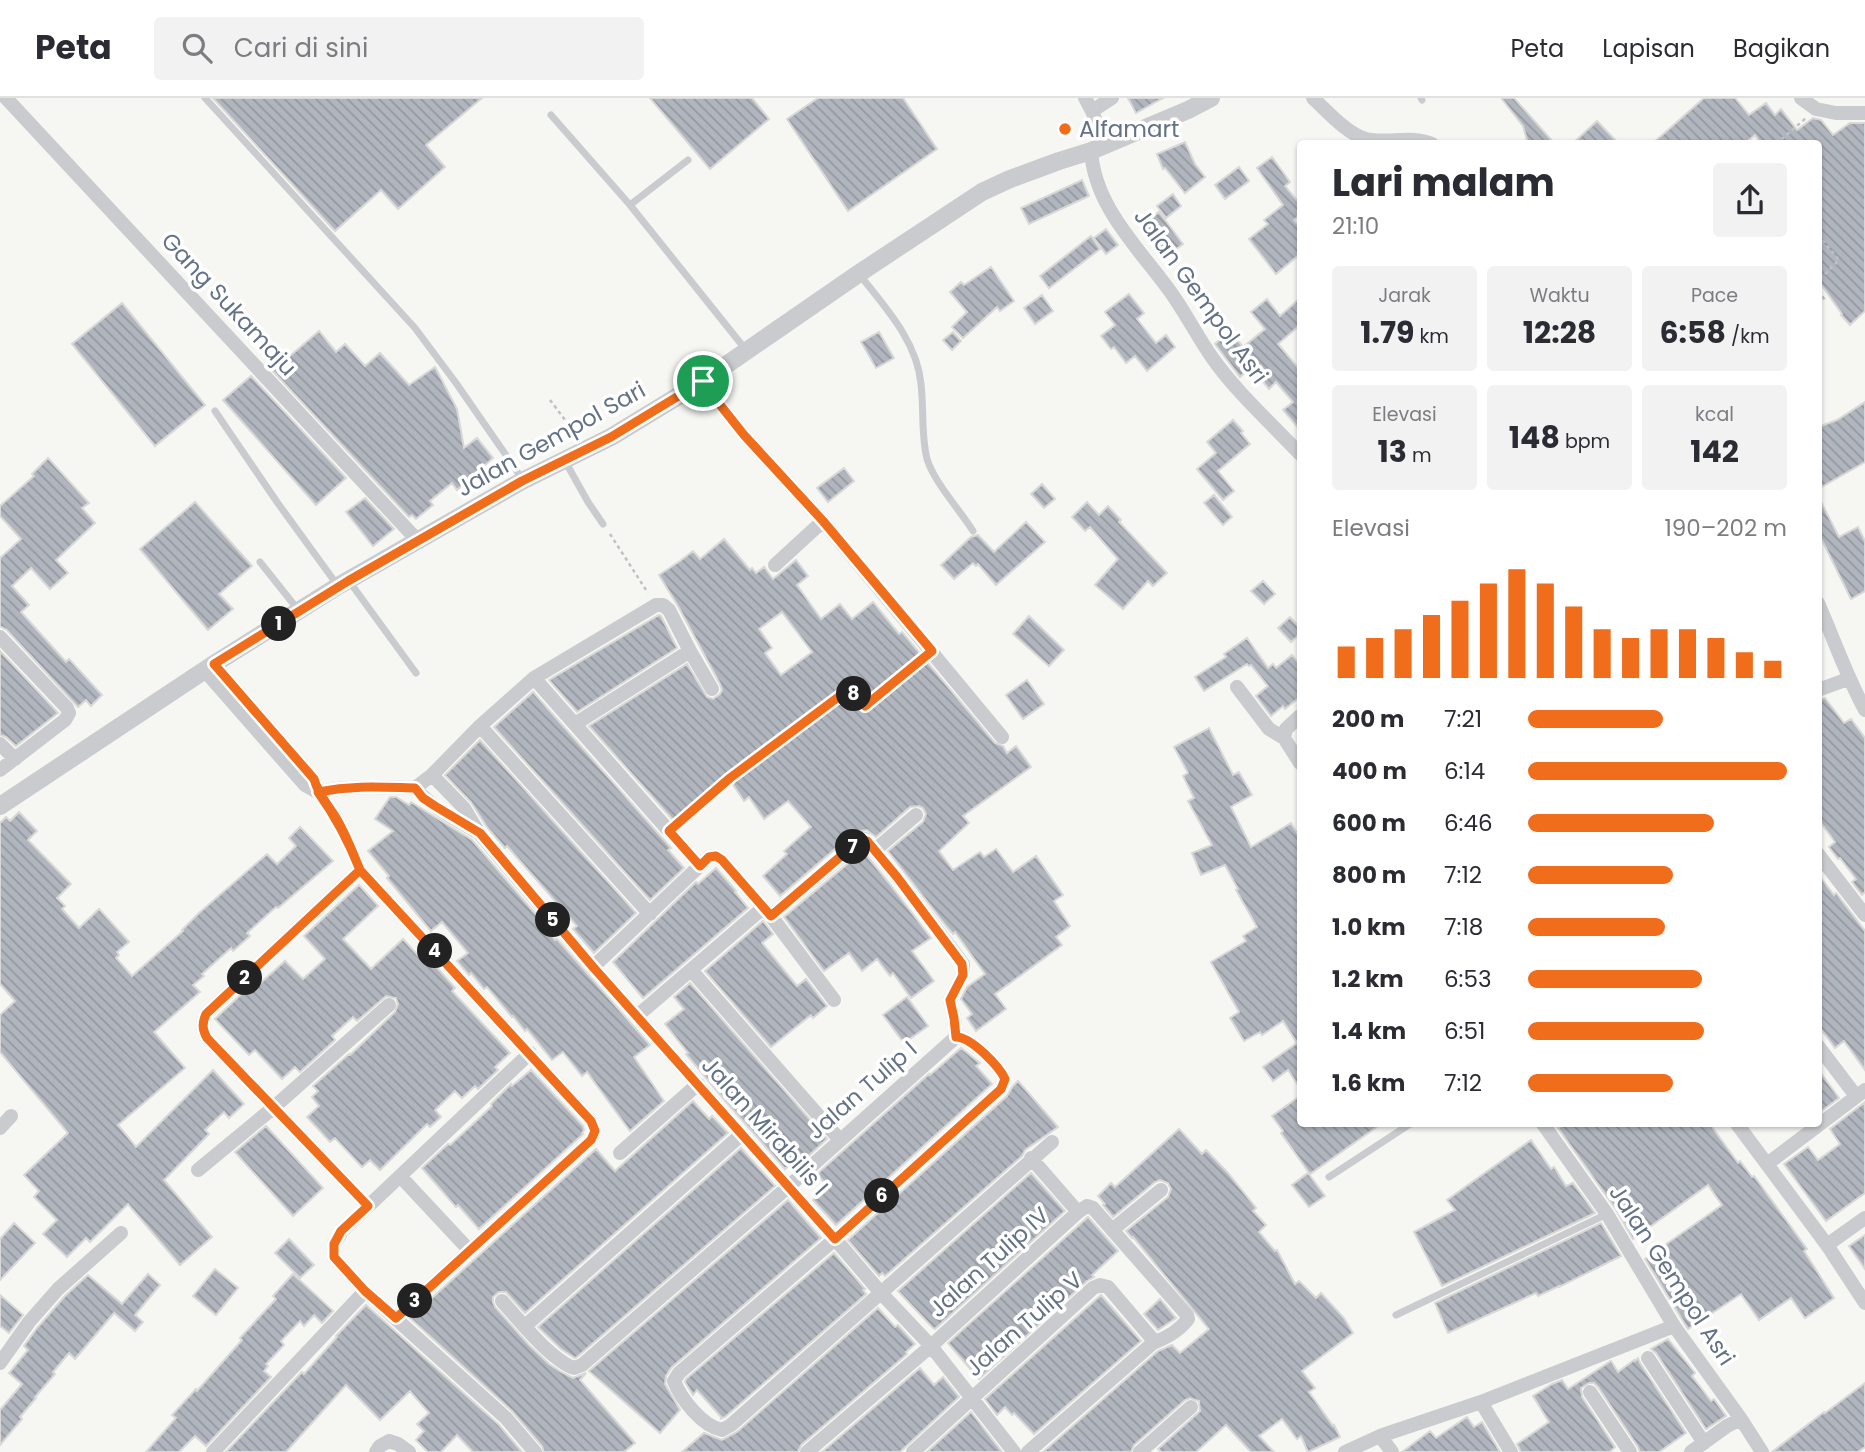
<!DOCTYPE html>
<html lang="id">
<meta charset="utf-8">
<style>
:root{--surface:#fff;--page:#f2f2f3;--text:#2b2b33;--muted:#7c7c81;--line:#e1e1e2;--accent:#ef6d1b}
body{margin:0;font-family:Poppins,sans-serif;background:var(--page);color:var(--text);height:100vh;display:flex;flex-direction:column;font-size:26px;white-space:nowrap}
*{box-sizing:border-box;margin:0}
p{font-size:23px;color:var(--muted)}
.icon{flex:none;width:38px;height:38px;fill:none;stroke:currentColor;stroke-width:2;stroke-linecap:round;stroke-linejoin:round}
.map{position:relative;flex:1;overflow:hidden}
.sheet{position:absolute;left:1297px;top:42px;width:525px;height:987px;display:flex;flex-direction:column;background:var(--surface);border-radius:7px;box-shadow:0 2px 5px #0004}
.sheet>*{flex:none}
.pin{position:absolute;display:grid;place-items:center;width:60px;height:60px;color:#fff;margin:-30px;border:4px solid #fff;border-radius:50%;box-shadow:0 2px 7px #0007}
.km{position:absolute;width:35px;height:35px;margin:-18px;border-radius:50%;background:#222;color:#fff;font-size:19px;line-height:35px;text-align:center}
.round{display:grid;place-items:center;flex:none;width:74px;height:74px;border-radius:7px;background:var(--page)}
.overview{display:flex;align-items:center;justify-content:space-between;height:119px;padding:0 35px}
h1{font-size:38px;font-weight:700;line-height:52px}
.stats{display:grid;grid-template-columns:repeat(3,1fr);gap:10px;height:119px;padding:7px 35px}
.stats div{display:grid;align-content:center;border-radius:7px;background:var(--page);text-align:center}
.stats b{font-size:30px;font-weight:700}
.stats small{font-size:19px;font-weight:400}
.stats p{font-size:19px}
.chart{height:196px;padding:14px 35px}
.chart p{display:flex;justify-content:space-between}
.chart svg{width:100%;height:126px;margin-top:7px;stroke:var(--accent);stroke-width:6}
ul{padding:0 35px;list-style:none;font-size:23px}
li{display:grid;grid-template-columns:112px 84px 1fr;align-items:center;height:52px}
li i{height:18px;border-radius:9px;background:var(--accent)}
header{display:flex;align-items:center;gap:42px;box-sizing:border-box;height:98px;padding:0 35px;background:var(--surface);border-bottom:2px solid var(--line)}
header strong{font-size:33px}
nav{display:flex;gap:38px;margin-inline-start:auto;font-size:24px}
.search{width:490px;height:63px;background:var(--page);display:flex;align-items:center;gap:18px;box-sizing:border-box;padding:0 24px;border-radius:7px;color:var(--muted);font-size:26px}
.map>svg:first-child{display:block}
.building{fill:url(#building-back-hatch);stroke:#d8d8d6;stroke-width:2;fill-rule:evenodd}
.lines{fill:none;stroke-linecap:round;stroke-linejoin:round}
.path{stroke:#c0c1c4;stroke-width:2.5;stroke-dasharray:3.5 3.5;stroke-linecap:butt}
.service{stroke:#c9cbcf;stroke-width:7}
.minor{stroke:#c9cbcf;stroke-width:14}
.tertiary{stroke:#c9cbcf;stroke-width:18}
.route-casing{stroke:#fff;stroke-width:14}
.route{stroke:#ef6d1b;stroke-width:9}
.poi-dot{fill:#ef6d1b;stroke:#fff;stroke-width:2.5}
.labels{text-anchor:middle;dominant-baseline:central;stroke-width:7;stroke-linejoin:round;paint-order:stroke}
.poi-label{font-size:23px;fill:#647287;stroke:#fff;text-anchor:start}
.street-label{font-size:23px;fill:#647287;stroke:#fff}
</style>
<header>
<strong>Peta</strong>
<div class="search"><svg class="icon" aria-label="search" viewBox="0 0 24 24"><circle cx="10" cy="10" r="6"/><path d="M15 15l6 6"/></svg>Cari di sini</div>
<nav><a>Peta</a><a>Lapisan</a><a>Bagikan</a></nav>
</header>
<div class="map">
<svg width="1865" height="1354" viewBox="0 0 1865 1354">
<defs>
<pattern id="building-back-hatch" width="6" height="6" patternUnits="userSpaceOnUse" patternTransform="scale(1.75)"><rect width="6" height="6" fill="#b1b6be"/><path d="M-1 5l2 2M0 0l6 6M5-1l2 2" fill="none" stroke="#9498a0"/></pattern>
</defs>
<rect width="100%" height="100%" fill="#f6f7f3"/>
<path class="building" d="M213,0H482L426,47L445,69L398,111L381,92L335,133Z
M650,0H752L769,21L710,71Z
M818,0H903L937,51L848,113L787,21Z
M1128,0H1163L1136,15Z
M1503,0H1514L1555,46H1528L1523,28L1502,1Z
M1704,0H1735L1749,17L1766,5L1775,17L1781,11L1797,32L1813,20L1821,22L1833,37L1850,25H1865V213L1850,227L1841,217L1842,216L1818,182V46H1761L1755,37L1744,46H1652Z
M1597,23L1619,46H1572Z
M1185,44L1195,66L1205,79L1185,95L1165,70L1163,71L1157,56Z
M1272,59L1290,84L1285,88L1300,106V117L1294,122L1300,129V156L1276,176L1249,141L1268,126L1264,122L1283,107L1257,70Z
M1239,69L1249,83L1225,101L1215,87Z
M1082,82L1089,98L1029,126L1021,110Z
M1173,96L1181,108L1166,120L1157,108Z
M1159,114L1183,146L1167,158L1143,126Z
M1106,131L1118,147L1106,156L1094,140Z
M1091,138L1100,151L1049,190L1040,178Z
M991,169L1014,203L1000,213L997,209L963,240L952,229L967,214L950,194L961,184L964,187Z
M1129,196L1144,215L1137,221L1156,245L1166,237L1175,249L1147,273L1135,258L1126,265L1114,249L1111,251L1101,238L1115,227L1105,214Z
M1042,197L1053,213L1035,226L1024,210Z
M1300,200V227L1278,246L1300,272V332L1283,312L1293,304L1276,284L1269,291L1251,269L1240,279L1215,246L1230,233L1243,249L1265,231L1251,214L1267,201L1280,218Z
M122,205L205,307L155,348L72,246Z
M319,233L336,254L345,246L365,268L380,255L409,287L435,269L457,311L464,350L477,340L493,360L457,392L452,385L430,403L433,407L416,421L412,417L409,419L271,271L282,262L283,264Z
M879,234L894,260L876,270L861,244Z
M953,234L961,243L952,252L943,242Z
M251,278L346,380L316,407L223,302Z
M1865,304V364L1818,391V329L1837,322Z
M1233,322L1243,333L1241,335L1250,346L1218,373L1234,393L1223,402L1197,371L1216,355L1207,344Z
M48,360L89,405L82,410L95,425L56,462L68,475L50,491L31,470L12,488L29,507L21,514L66,564L69,561L102,597L91,608L86,602L78,609L7,532L0,528V460L21,441L0,418V408L34,378L32,376Z
M844,370L854,383L828,404L817,390Z
M1042,386L1055,401L1044,410L1031,396Z
M1214,397L1232,419L1223,427L1204,405Z
M1818,398L1839,439L1858,429L1865,443V493L1851,501L1822,442L1818,444Z
M365,400L394,431L373,448L346,414Z
M195,404L252,468L219,496L233,511L208,532L140,451Z
M1087,404L1099,417L1108,408L1121,422L1119,424L1167,475L1153,488L1148,483L1123,511L1095,487L1118,461L1090,429L1085,433L1072,419Z
M1026,424L1045,444L996,487L978,466L976,468L973,465L954,481L941,467L971,439L978,437L994,454Z
M724,441L750,472L752,470L756,475L764,469L773,481L796,462L808,478L797,487L821,521L840,506L852,521L873,504L899,536L902,534L995,645L1003,648L1007,655L1016,648L1031,669L963,718L969,725L939,753L953,772L980,754L984,759L996,751L1013,774L1036,758L1063,797L1054,803L1070,828L1056,839L1062,847L995,896L1006,911L976,933L967,920L972,916L961,901L967,889L985,876L955,834L953,836L947,829L888,753L923,724L926,716L923,710L919,708L910,709L876,739L867,732L855,734L780,798L763,778L787,756L784,753L811,729L788,703L764,721L749,699L744,703L728,679L722,684L721,683L674,723L589,628L687,566L707,599L713,601L720,596L722,592L720,586L678,508L659,477L680,463L693,453L700,461ZM782,514L812,554L781,577L765,555L772,550L759,531Z
M1263,483L1275,496L1264,506L1251,493Z
M659,517L661,518L677,550L577,614L549,582Z
M1029,518L1064,552L1049,568L1013,536Z
M1290,519L1300,530V536L1291,544L1278,530Z
M1247,540L1268,570L1273,566L1276,570L1292,557L1300,567V599L1285,611L1283,608L1271,618L1256,598L1268,588L1251,567L1249,568L1247,566L1204,593L1195,579L1226,559L1224,556Z
M0,553L58,615L16,648L6,639L0,637Z
M1027,582L1044,606L1023,621L1006,597Z
M533,594L671,750L668,752L684,770L650,802L494,629Z
M1825,600L1844,625L1851,621L1865,640V794L1862,797L1852,784L1856,781L1840,760L1838,761L1829,749L1835,744L1818,721V601Z
M1209,630L1233,677L1239,674L1252,697L1231,709L1251,749L1291,725L1300,740V990L1288,972L1273,983L1263,969L1297,945L1283,923L1262,937L1260,934L1244,943L1230,920L1239,914L1211,864L1246,843L1243,838L1257,829L1236,792L1238,791L1225,767L1201,777L1192,755L1212,747L1188,703L1194,700L1183,678L1188,675L1174,649Z
M480,642L636,815L594,855L573,831L577,828L507,748L505,750L487,729L471,704L445,677Z
M390,699H396L409,707L411,704L472,742L539,820L555,842L557,841L650,947L634,959L664,1003L630,1033L587,974L582,978L563,954L552,962L527,931L525,933L513,918L512,919L487,889L484,891L471,875L469,877L457,863L468,855L442,824L431,833L387,780L389,778L368,753L393,733L375,721Z
M19,714L37,733L28,742L71,786L57,800L65,808L62,811L79,830L99,811L129,844L117,854L119,857L116,860L132,878L183,833L182,832L199,815L267,756L277,766L296,748L289,740L300,729L333,763L278,810L276,809L247,835L250,838L233,853L231,850L202,876L204,878L193,887L200,894L154,934L185,970L118,1027L136,1049L213,972L244,1006L229,1020L224,1014L205,1032L209,1036L164,1082L212,1139L180,1167L128,1106L90,1144L86,1140L67,1159L43,1136L57,1122L34,1099L39,1093L24,1077L68,1035L0,954V917L15,903L0,886V725L6,719L10,723Z
M863,753L889,785L931,840L912,853L934,883L911,900L893,875L890,878L877,861L862,873L849,855L824,873L784,819Z
M716,770L736,793L735,794L748,810L643,900L613,864L696,784L698,786Z
M1818,776L1834,797L1836,795L1865,833V972L1844,943L1835,950L1818,927Z
M359,787L378,808L343,841L371,871L403,841L423,863L426,859L432,864L455,890L452,893L510,955L495,969L498,972L478,991L475,988L462,1000L455,993L435,1012L441,1019L430,1029L427,1026L380,1072L370,1062L362,1069L335,1040L330,1044L307,1019L319,1008L312,999L318,993L313,988L349,956L350,957L395,914L398,906L396,900L386,898L357,923L353,919L332,938L335,942L300,974L295,969L282,981L255,952L249,957L215,921L253,885L256,889L285,863L303,881L325,861L304,838Z
M763,823L773,836L762,845L797,888L806,881L827,908L813,920L811,917L771,949L705,873Z
M690,885L827,1041L804,1062L800,1058L785,1071L727,1005L686,956L688,955L665,926L684,911L674,899Z
M907,899L928,928L904,945L883,917Z
M961,950L980,965L976,968L992,986L836,1127L813,1102L828,1089L817,1076L929,976L930,977Z
M1818,971L1839,1000L1819,1015L1818,1014Z
M531,972L583,1028L584,1032L582,1035L583,1036L479,1131L458,1107L456,1109L422,1070L448,1046L450,1047L474,1025L492,1008L491,1006L511,986L512,988Z
M1018,983L1058,1029L1025,1052L1022,1058L885,1178L882,1175L879,1178L848,1142L1007,998L1013,988Z
M1300,998V1026H1381L1310,1076L1281,1035L1283,1033L1272,1018Z
M693,1003L709,1021L712,1018L728,1035L525,1215L506,1194H499L493,1199V1204L495,1209L529,1247L549,1266L561,1274L573,1280L586,1275L580,1282L635,1345L624,1354H544L542,1348L512,1313L410,1220L596,1051L615,1073Z
M1865,1004V1095L1826,1123L1784,1066L1808,1049L1818,1062L1840,1046L1830,1031Z
M1564,1026H1710L1738,1065L1740,1063L1752,1079L1754,1078L1807,1151L1804,1153L1834,1200L1805,1220L1791,1200L1759,1222L1741,1196L1688,1231L1645,1161L1722,1107L1708,1087L1633,1141L1615,1110L1558,1030Z
M266,1028L323,1090L293,1118L235,1054Z
M1179,1031L1202,1056L1206,1052L1228,1075L1256,1110L1253,1113L1266,1127L1259,1134L1275,1153L1277,1152L1295,1186L1299,1183L1316,1200L1321,1195L1344,1220L1353,1235L1302,1273L1315,1290L1309,1294L1333,1328L1334,1327L1340,1339L1308,1354L1301,1338L1297,1341L1282,1321L1259,1338L1274,1354H1251L1226,1327L1196,1354H1161L1158,1351L1200,1313L1199,1303L1190,1300L1185,1302L1134,1347L1131,1354H1043L1158,1253L1172,1247L1180,1255L1209,1231L1133,1139L1132,1140L1126,1133L1168,1099L1171,1091L1168,1085L1160,1082L1155,1084L1113,1119L1103,1107L1105,1106L1098,1098L1111,1085L1115,1089Z
M1531,1042L1551,1071L1554,1069L1566,1088L1573,1085L1595,1115L1442,1188L1414,1134L1455,1112L1447,1102Z
M741,1050L775,1088L577,1259L575,1260L561,1251L538,1229Z
M1031,1075L1065,1113L935,1231L933,1230L898,1193Z
M1308,1075L1325,1098L1309,1109L1292,1087Z
M788,1102L821,1140L671,1270L666,1278L665,1286L680,1312L660,1335L589,1273Z
M1088,1119L1118,1153L1092,1177L1094,1179L1087,1183L979,1281L948,1245Z
M14,1125L35,1145L0,1182V1141Z
M1601,1125L1621,1158L1559,1189V1188L1538,1198L1536,1195L1448,1235L1435,1205Z
M1865,1137V1171L1849,1148Z
M289,1141L314,1167L300,1180L275,1155Z
M834,1155L865,1191L863,1192L866,1196L725,1319L720,1321L722,1320L697,1292L693,1297L685,1284L686,1281Z
M215,1171L238,1190L216,1217L193,1198Z
M148,1176L160,1187L135,1217L143,1224L135,1233L114,1215L75,1261L69,1255L53,1274L55,1276L35,1299L36,1300L20,1319L22,1321L0,1347V1312L22,1286L9,1275L28,1252L24,1248L37,1230L65,1198L88,1177L122,1206Z
M293,1176L333,1213L322,1225L314,1217L304,1228L300,1223L281,1243L284,1247L266,1266L268,1268L264,1273L271,1279L206,1348L195,1338L179,1354H146L176,1320L172,1317L196,1291L197,1293L242,1242L240,1240L276,1201L273,1198Z
M0,1197L23,1217L9,1235L0,1228Z
M1101,1197L1141,1243L1034,1336L1014,1315L1012,1317L1005,1309L997,1317L985,1301Z
M1160,1201L1176,1220L1158,1232L1144,1216Z
M366,1207L499,1327L522,1354H473L457,1337L441,1354H428L416,1342L424,1333L417,1326L429,1315L410,1293L380,1322L346,1287L286,1354H226L302,1274L304,1276L337,1239L336,1238Z
M878,1210L895,1229L898,1227L915,1246L906,1254L907,1256L801,1347L798,1354H682L704,1335L722,1342L737,1334Z
M1668,1241L1695,1275L1692,1278L1711,1303L1714,1301L1726,1318L1706,1331L1656,1255L1651,1251Z
M1638,1260L1640,1265L1686,1335L1659,1354H1640L1638,1349L1598,1289L1594,1285H1589L1581,1290L1582,1299L1615,1349L1610,1354H1521L1517,1346L1549,1324L1533,1298L1552,1286L1562,1282L1568,1291L1611,1263L1618,1274L1634,1262L1635,1263Z
M920,1270L934,1287L943,1279L959,1299L900,1354H822Z
M1865,1285V1349L1858,1354H1772L1824,1314L1825,1315Z
M971,1314L1002,1354H927Z
M1467,1319L1474,1329L1482,1324L1500,1354H1402L1430,1333L1436,1340Z"/>
<g class="lines">
<path class="path" d="M1776,46L1806,20
M1818,137L1839,162L1818,183
M1818,193L1826,203
M550,302L577,338
M610,436L648,495
M680,724L730,680L841,597C855,591 857,598 865,608L918,564"/>
<path class="service" d="M205,0L415,230L456,285L517,373L522,383
M1421,0L1422,2
M551,17L630,107L746,252
M630,107L688,62
M859,176C885,209 917,243 921,286C924,311 921,337 927,361C934,384 960,412 973,433
M215,313L277,404L338,488
M565,363L588,404L603,426
M260,464L299,513
M349,483L416,575
M1329,1079L1410,1026
M1396,1217L1607,1116"/>
<path class="minor" d="M6,0L419,444
M1085,0L1092,13L1105,47
M1313,0C1327,13 1347,36 1366,41C1388,46 1410,37 1432,46
M1801,0L1816,11L1836,15H1865
M1092,13L1112,0
M1091,53C1095,112 1143,154 1174,199C1187,218 1198,239 1211,258C1236,294 1270,324 1300,356
M703,283L709,293L744,337L823,423L1002,639
M775,467L823,423
M1818,505C1834,541 1846,577 1865,612
M0,539L67,610L69,615L65,622L0,672
M214,566L314,681C318,695 325,703 333,715C345,733 352,753 360,772L206,916C202,925 202,931 207,940L368,1108
M205,573L305,687L318,694
M534,580L700,768
M1237,589L1269,631L1284,640
M1818,592L1848,581
M1300,618L1286,631L1284,640L1300,665
M575,626L690,553
M480,628L650,816
M0,646L15,661
M432,677L464,710L479,735L593,869L835,1141L881,1195L931,1248L1014,1354
M415,690L432,677L480,628L534,580L656,507H663L669,512L690,553L712,591
M318,694C354,687 379,689 415,690C431,709 454,720 475,733
M875,752L916,717
M1818,756L1865,817
M360,772L591,1023L595,1033L591,1042L396,1220
M771,818L861,742L865,741L897,779L963,866V877L950,902L954,920L956,939
M593,869L709,759L716,758L722,762L771,818L834,902
M691,872L840,1042
M637,918L763,810
M1818,948L1856,998
M530,955L342,1133L334,1146V1159L365,1193L506,1320L535,1354
M1543,1026L1607,1116L1674,1228L1741,1321L1762,1354
M1737,1026L1827,1147L1865,1205
M0,1030L11,1018
M620,1055L698,986
M1031,1060L1078,1114
M1767,1066L1865,992
M198,1072L273,1010L389,907
M400,1078L470,1153
M1112,1132L1161,1092
M1827,1147L1865,1120
M502,1203C519,1222 551,1262 574,1270L582,1267L788,1089L956,939C971,939 999,968 1005,981L1001,991L835,1141L679,1275L674,1283C681,1301 702,1328 722,1332L731,1327L1052,1044
M525,1228L742,1036
M1648,1260L1704,1345
M0,1265L29,1224L58,1191L121,1135
M1590,1294L1630,1354
M1481,1304L1511,1354
M1380,1338L1392,1354
M213,1354L365,1193
M376,1354L380,1348L389,1343L398,1346L409,1354
M807,1354L931,1248L1078,1114L1087,1108L1093,1110L1187,1217L1188,1221C1180,1232 1166,1240 1153,1245
M913,1354L1093,1190L1100,1187L1108,1189L1154,1243L1153,1245L1028,1354
M1140,1354L1191,1309
M1345,1354L1380,1338L1481,1304L1674,1228
M1691,1354L1727,1328L1741,1321"/>
<path class="tertiary" d="M0,708L214,566L338,488L522,383L611,339L703,283L858,176L982,94L1010,81L1059,63L1091,53L1188,12L1211,0"/>
</g>
<g class="lines">
<defs>
<path id="route" d="M703,283L611,339L522,383L348,483L214,566L314,681C318,695 325,703 333,715C345,733 352,753 360,772L206,916C202,925 202,931 207,940L368,1108L341,1133L334,1146V1159L365,1193L396,1220L591,1042L595,1033L591,1023L360,772C349,744 336,719 318,694C354,687 379,689 415,690L423,700L435,708L480,735L593,869L835,1141L1001,991L1005,981C999,968 971,939 956,939L954,920L950,902L963,877L962,866L897,779L867,743L861,741L771,818L722,762L716,758L709,759L700,768L669,733L730,680L841,597C854,591 857,599 865,608L932,553L823,423L744,337L709,293L703,283"/>
</defs>
<use href="#route" class="route-casing"/>
<use href="#route" class="route"/>
</g>
<circle class="poi-dot" cx="1065" cy="31" r="7"/>
<g class="labels">
<g class="poi-label">
<text x="1079" y="31">Alfamart</text>
</g>
<g class="street-label">
<text transform="translate(1201 198) rotate(54)">Jalan Gempol Asri</text>
<text transform="translate(229 206) rotate(47)">Gang Sukamaju</text>
<text transform="translate(551 341) rotate(-29)">Jalan Gempol Sari</text>
<text transform="translate(862 992) rotate(-41)">Jalan Tulip I</text>
<text transform="translate(765 1028) rotate(48)">Jalan Mirabilis I</text>
<text transform="translate(989 1164) rotate(-42)">Jalan Tulip IV</text>
<text transform="translate(1672 1177) rotate(57)">Jalan Gempol Asri</text>
<text transform="translate(1024 1226) rotate(-41)">Jalan Tulip V</text>
</g>
</g>
</svg>
<div class="pin" style="left:703px;top:283px;background:#1e9e55"><svg class="icon" aria-label="arrive" viewBox="0 0 24 24"><path d="M6 21V4h12l-3 4 3 4H6"/></svg></div>
<b class="km" style="left:279px;top:526px">1</b>
<b class="km" style="left:245px;top:880px">2</b>
<b class="km" style="left:415px;top:1203px">3</b>
<b class="km" style="left:435px;top:853px">4</b>
<b class="km" style="left:553px;top:822px">5</b>
<b class="km" style="left:882px;top:1098px">6</b>
<b class="km" style="left:853px;top:749px">7</b>
<b class="km" style="left:854px;top:596px">8</b>
<section class="sheet">
<div class="overview"><div><h1>Lari malam</h1><p>21:10</p></div><a class="round"><svg class="icon" aria-label="share" viewBox="0 0 24 24"><path d="M12 15V3M7 8l5-5 5 5M5 13v7h14v-7"/></svg></a></div>
<div class="stats">
<div><p>Jarak</p><b>1.79<small> km</small></b></div>
<div><p>Waktu</p><b>12:28</b></div>
<div><p>Pace</p><b>6:58<small> /km</small></b></div>
</div>
<div class="stats">
<div><p>Elevasi</p><b>13<small> m</small></b></div>
<div><b>148<small> bpm</small></b></div>
<div><p>kcal</p><b>142</b></div>
</div>
<div class="chart"><p><span>Elevasi</span>190–202 m</p>
<svg viewBox="0 0 160 44" preserveAspectRatio="none"><path d="M5 44V33M15 44V30M25 44V27M35 44V22M45 44V17M55 44V11M65 44V6M75 44V11M85 44V19M95 44V27M105 44V30M115 44V27M125 44V27M135 44V30M145 44V35M155 44V38"/></svg>
</div>
<ul>
<li><b>200 m</b>7:21<i style="width:52%"></i></li>
<li><b>400 m</b>6:14<i style="width:100%"></i></li>
<li><b>600 m</b>6:46<i style="width:72%"></i></li>
<li><b>800 m</b>7:12<i style="width:56%"></i></li>
<li><b>1.0 km</b>7:18<i style="width:53%"></i></li>
<li><b>1.2 km</b>6:53<i style="width:67%"></i></li>
<li><b>1.4 km</b>6:51<i style="width:68%"></i></li>
<li><b>1.6 km</b>7:12<i style="width:56%"></i></li>
</ul>
</section>
</div>
